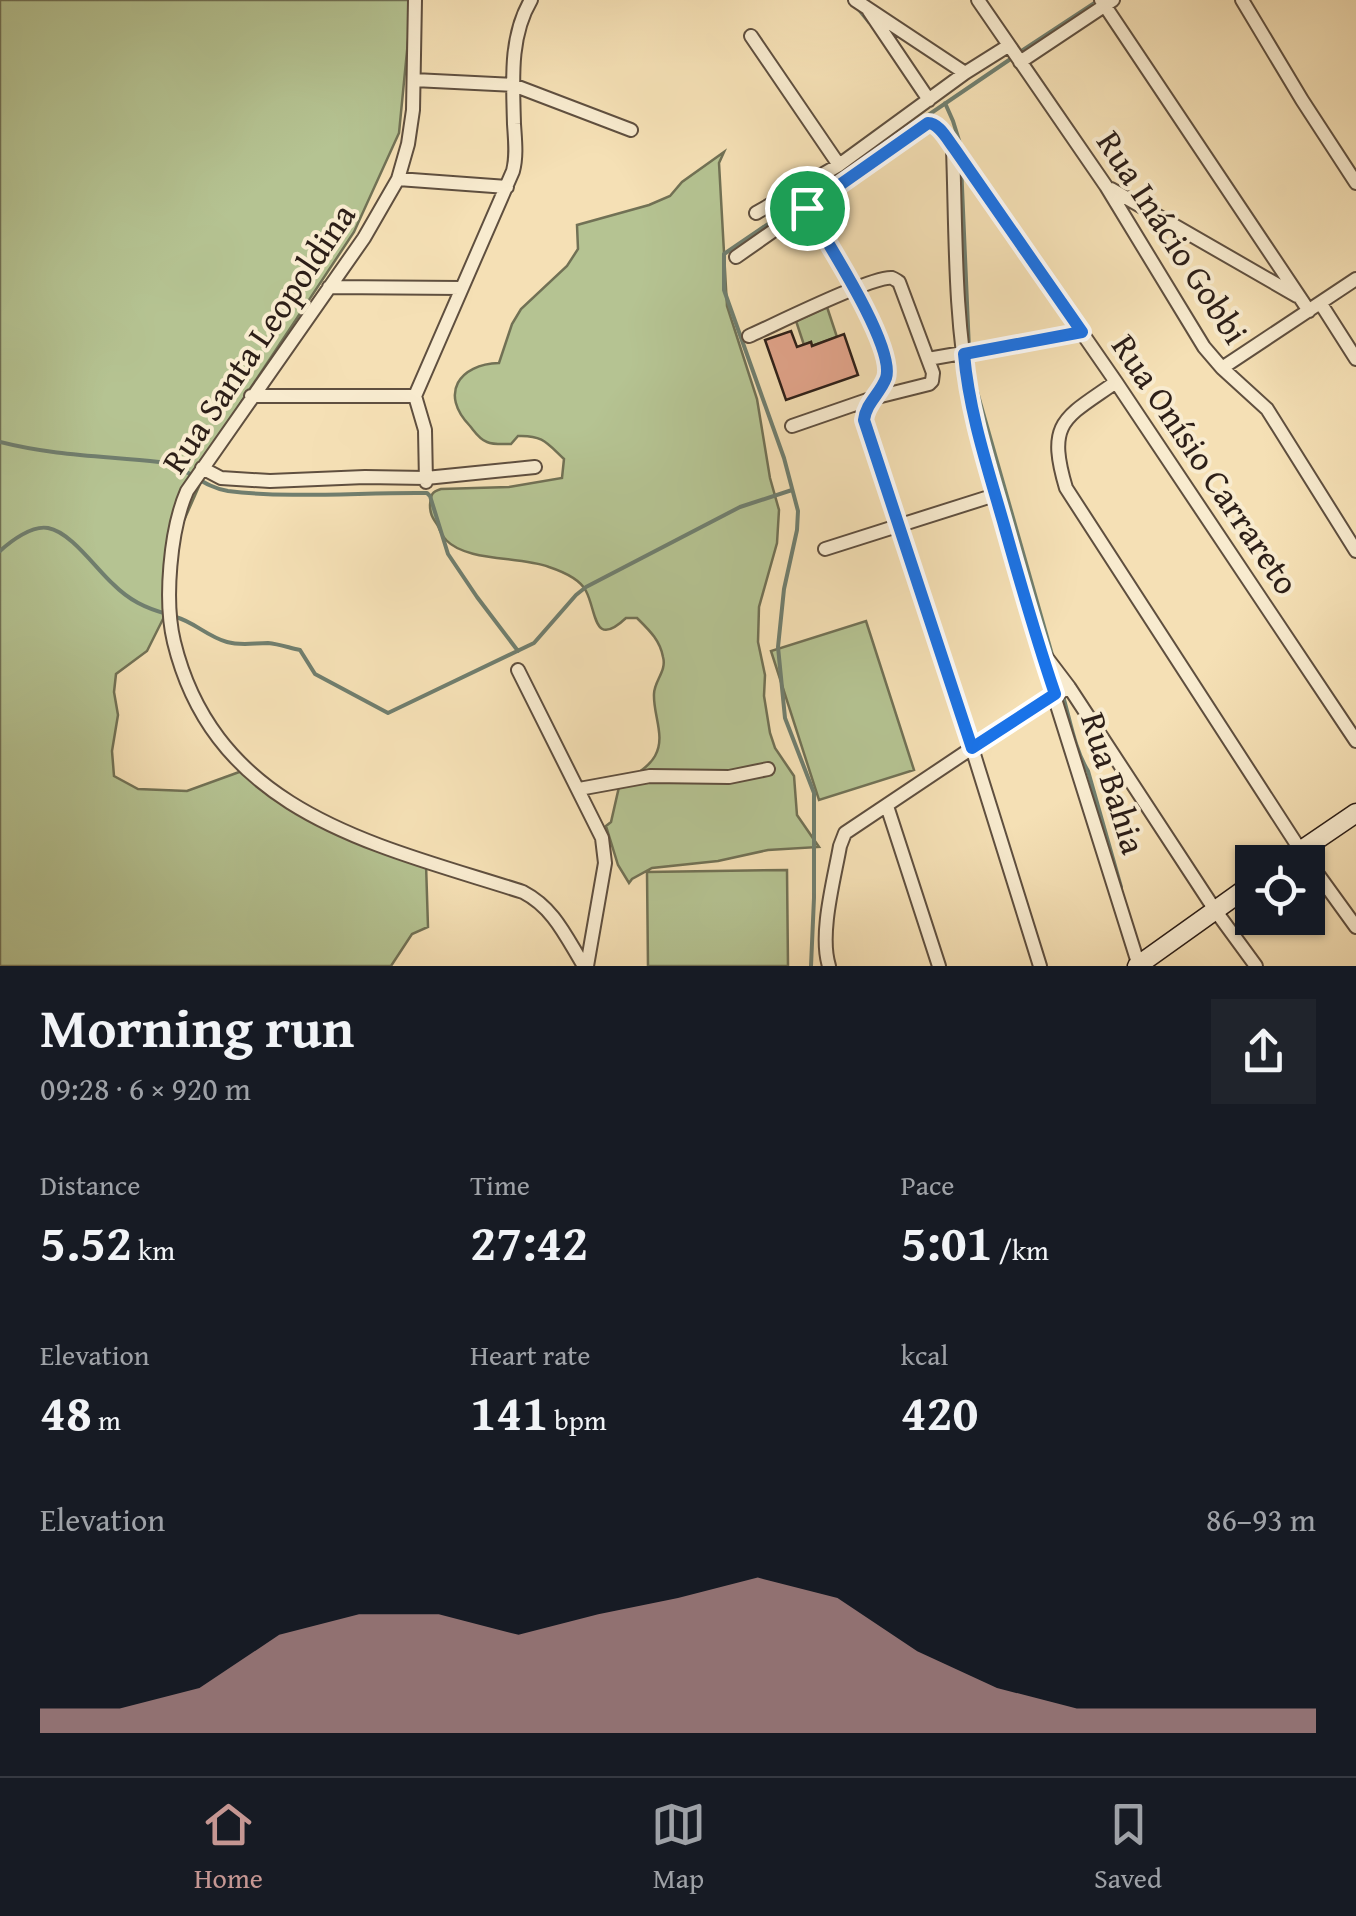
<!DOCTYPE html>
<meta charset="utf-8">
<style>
:root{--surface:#171b24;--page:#20242c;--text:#f1f3f6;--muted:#9ea1a6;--line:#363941;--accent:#c59692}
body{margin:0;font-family:"Gentium Book Plus",serif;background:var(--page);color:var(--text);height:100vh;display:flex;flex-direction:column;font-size:38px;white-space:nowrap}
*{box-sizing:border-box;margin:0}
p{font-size:32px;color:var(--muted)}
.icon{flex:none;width:55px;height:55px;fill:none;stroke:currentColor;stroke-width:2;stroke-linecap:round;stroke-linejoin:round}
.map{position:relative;height:966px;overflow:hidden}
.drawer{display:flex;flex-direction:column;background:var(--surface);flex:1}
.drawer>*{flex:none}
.tools{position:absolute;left:1235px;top:845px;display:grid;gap:20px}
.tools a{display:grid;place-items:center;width:90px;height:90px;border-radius:0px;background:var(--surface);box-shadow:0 2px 8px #0004;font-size:50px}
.pin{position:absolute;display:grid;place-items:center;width:85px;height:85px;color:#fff;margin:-42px;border:5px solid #fff;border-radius:50%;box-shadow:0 2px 10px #0007}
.round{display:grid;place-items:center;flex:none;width:105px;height:105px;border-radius:0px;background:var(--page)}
.summary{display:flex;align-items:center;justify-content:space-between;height:170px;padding:0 40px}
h1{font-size:55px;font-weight:700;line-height:75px}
.stats{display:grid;grid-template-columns:repeat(3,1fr);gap:15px;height:170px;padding:10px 40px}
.stats div{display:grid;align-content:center}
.stats b{font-size:50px;font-weight:700}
.stats small{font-size:28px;font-weight:400}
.stats p{font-size:28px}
.chart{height:280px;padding:20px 40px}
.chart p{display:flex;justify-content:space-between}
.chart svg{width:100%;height:180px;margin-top:10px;fill:var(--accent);opacity:.7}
.tabs{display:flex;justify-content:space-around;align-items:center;height:140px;border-top:2px solid var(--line);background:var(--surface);font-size:28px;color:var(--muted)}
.tabs a{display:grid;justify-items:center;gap:5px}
.tabs .current{color:var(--accent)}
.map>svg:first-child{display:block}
.green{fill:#b5c392;stroke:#717155;stroke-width:2.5}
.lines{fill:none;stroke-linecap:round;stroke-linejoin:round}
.stream{stroke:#707e6e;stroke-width:4}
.building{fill:#e3a58c;stroke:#2d1f18;stroke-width:2.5}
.street-casing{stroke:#5f4f3f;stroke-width:16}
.secondary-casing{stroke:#2d1f18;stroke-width:21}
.path{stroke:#2d1f18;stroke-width:2.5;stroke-dasharray:8 5;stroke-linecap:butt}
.street{stroke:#f8ebcf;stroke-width:12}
.secondary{stroke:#f8ebcf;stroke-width:18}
.route-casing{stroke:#fff;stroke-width:20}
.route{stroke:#1a73e8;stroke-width:12}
.labels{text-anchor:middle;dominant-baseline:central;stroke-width:8;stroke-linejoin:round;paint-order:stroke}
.street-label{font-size:35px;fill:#2d1f18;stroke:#f8ebcf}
</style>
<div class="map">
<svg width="1356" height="966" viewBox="0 0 1356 966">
<rect width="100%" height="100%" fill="#f5e0b5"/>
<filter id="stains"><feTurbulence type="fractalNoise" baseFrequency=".002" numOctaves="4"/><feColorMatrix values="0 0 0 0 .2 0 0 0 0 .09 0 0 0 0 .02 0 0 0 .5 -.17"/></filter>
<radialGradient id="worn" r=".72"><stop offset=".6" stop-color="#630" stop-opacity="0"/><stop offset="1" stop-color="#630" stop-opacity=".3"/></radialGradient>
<path class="green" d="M0,0H412L399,133L354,232L242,401L211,459L171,550L165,615L147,651L116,674L114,692L118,715L112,751L114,776L138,789L187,791L242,771L266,791L426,864L428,927L412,934L391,966H0Z
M724,152L719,163L727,306L757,399L770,478L779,510L777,543L759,607L758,642L765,675L764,696L770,733L775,748L794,776L797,815L819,847L768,850L718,861L652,868L632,879L629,883L618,865L606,826L611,822L619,787C630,776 647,770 655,756C666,737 653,715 654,694C654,681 667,671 663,657C660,640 649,630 637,618H626C593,649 597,612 586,591C580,579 561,571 549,567C520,556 467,562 446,540C442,536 440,531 438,526C433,518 430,515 430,505C431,495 431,492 441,489L509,487L562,478L564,459C547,443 543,435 518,436L511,444C503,444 494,445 487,442C479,439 475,432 470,426C439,394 459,364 499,363L512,324L521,309L567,266L578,249L577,225L649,205L670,196L682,182Z
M827,307L837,337L812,346L811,342L804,345L796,321Z
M866,621L914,770L819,800L771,651Z
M787,870L788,966H648L647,872Z"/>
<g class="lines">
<path class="stream" d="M856,6L869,22
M1020,52L1099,0
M945,103L953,121L962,150
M961,164L969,349
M972,374L1053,658
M0,442C55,456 104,456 159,462C188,466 201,487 228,491C293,499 362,492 427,493L430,496L448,554L477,597L518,651
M0,551C11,541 32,525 48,528C71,532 96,569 113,584C129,600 145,608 167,614
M176,617C194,622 208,637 227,642C241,646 254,643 268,643C279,644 290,648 300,650L315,674L388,713L534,643L576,595L586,587L740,507L792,490
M1063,696C1070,720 1075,750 1088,771L1121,887
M811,966L814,898V793L785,718L778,647L784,589L797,530L798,511L784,458L724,290V254L1012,58"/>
</g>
<path class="building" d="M791,331L797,347L811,342L812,346L844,334L858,375L786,400L765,340Z"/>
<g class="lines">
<defs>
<path id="street" d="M415,0L413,110L408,144L398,179L364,238L187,491C170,530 164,601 174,642C216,814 377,845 523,892C554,908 566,937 584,966
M855,0L965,73
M978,0L1106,186L1204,347L1222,368L1267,409L1356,551
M1101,0L1309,311
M1242,0L1302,100L1356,183
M869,11L929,100
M751,36L839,165
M1020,62L1113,0
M414,80L513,85L631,130
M953,149C956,231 954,317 970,398L1039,648L1139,966
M398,179L507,187
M1111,189L1297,296
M796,190L855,288
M756,213L839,165L965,73L1008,46
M736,257L923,126L933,123L956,151L1116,382L1356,741
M329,287L462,288
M1321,304L1356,359
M749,336C772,326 874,275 892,278C895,279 897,281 899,282L933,373L932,381L929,384L873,398L792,426
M928,359L1082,332
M1222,368L1356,279
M1116,382C1065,418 1046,421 1066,488L1301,851L1356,927
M251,396H415
M415,396L513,171C517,156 515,140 514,124C513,82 509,37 531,0
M415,396L425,430L426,482
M873,398L865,411L863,419L972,748L1040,966
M202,468L221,478L270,481L365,477L426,478L535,467
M825,549L995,495
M1047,658L1069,687L1215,910L1256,966
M518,670L602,838L605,863L587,966
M579,789L650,776L729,777L768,769
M887,806L939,966
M829,966C819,934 834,880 840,846L845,833L972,748L1069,687"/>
<path id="secondary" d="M1284,862L1356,813
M1137,966L1252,884"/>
</defs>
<use href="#street" class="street-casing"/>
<use href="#secondary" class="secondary-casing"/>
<path class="path" d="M860,299C870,322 897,359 882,384"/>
<use href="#street" class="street"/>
<use href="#secondary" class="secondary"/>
</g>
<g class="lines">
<defs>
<path id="route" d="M928,123C939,123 947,139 954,148L1082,332L964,354C969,412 988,469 1004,525C1020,582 1036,638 1055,694L972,748L864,420C866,403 880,394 886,378C896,347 825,239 807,208Z"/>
</defs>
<use href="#route" class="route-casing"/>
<use href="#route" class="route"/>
</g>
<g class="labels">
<g class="street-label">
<text transform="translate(1173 237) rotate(57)">Rua Inácio Gobbi</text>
<text transform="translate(258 338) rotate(-56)">Rua Santa Leopoldina</text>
<text transform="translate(1206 464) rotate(56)">Rua Onísio Carrareto</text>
<text transform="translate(1114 783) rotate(73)">Rua Bahia</text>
</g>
</g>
<rect width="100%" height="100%" filter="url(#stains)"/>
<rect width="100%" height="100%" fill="url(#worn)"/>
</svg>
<div class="tools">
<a><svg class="icon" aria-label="locate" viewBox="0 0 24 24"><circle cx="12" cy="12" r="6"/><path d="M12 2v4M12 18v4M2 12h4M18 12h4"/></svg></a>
</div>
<div class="pin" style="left:807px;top:208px;background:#1e9e55"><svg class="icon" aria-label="arrive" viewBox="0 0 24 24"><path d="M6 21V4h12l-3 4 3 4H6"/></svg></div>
</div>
<section class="drawer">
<div class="summary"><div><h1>Morning run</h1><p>09:28 · 6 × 920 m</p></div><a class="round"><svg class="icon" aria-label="share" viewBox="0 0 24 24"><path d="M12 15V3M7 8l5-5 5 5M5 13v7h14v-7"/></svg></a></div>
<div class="stats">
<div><p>Distance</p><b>5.52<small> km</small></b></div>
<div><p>Time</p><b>27:42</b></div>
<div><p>Pace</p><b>5:01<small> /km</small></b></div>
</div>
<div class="stats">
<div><p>Elevation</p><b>48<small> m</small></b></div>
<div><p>Heart rate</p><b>141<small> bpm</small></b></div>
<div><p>kcal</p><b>420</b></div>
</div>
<div class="chart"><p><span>Elevation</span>86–93 m</p>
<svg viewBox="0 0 160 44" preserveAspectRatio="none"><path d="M0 44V38L10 38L20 33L30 20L40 15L50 15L60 20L70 15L80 11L90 6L100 11L110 24L120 33L130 38L140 38L150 38L160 38V44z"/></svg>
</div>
</section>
<nav class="tabs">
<a class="current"><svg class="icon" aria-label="home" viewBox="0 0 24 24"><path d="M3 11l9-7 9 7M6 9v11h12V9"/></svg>Home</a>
<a><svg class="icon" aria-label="map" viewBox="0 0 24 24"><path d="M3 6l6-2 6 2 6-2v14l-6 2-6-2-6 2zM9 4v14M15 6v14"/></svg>Map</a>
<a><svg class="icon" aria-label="saved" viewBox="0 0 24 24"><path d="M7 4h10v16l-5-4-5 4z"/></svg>Saved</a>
</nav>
